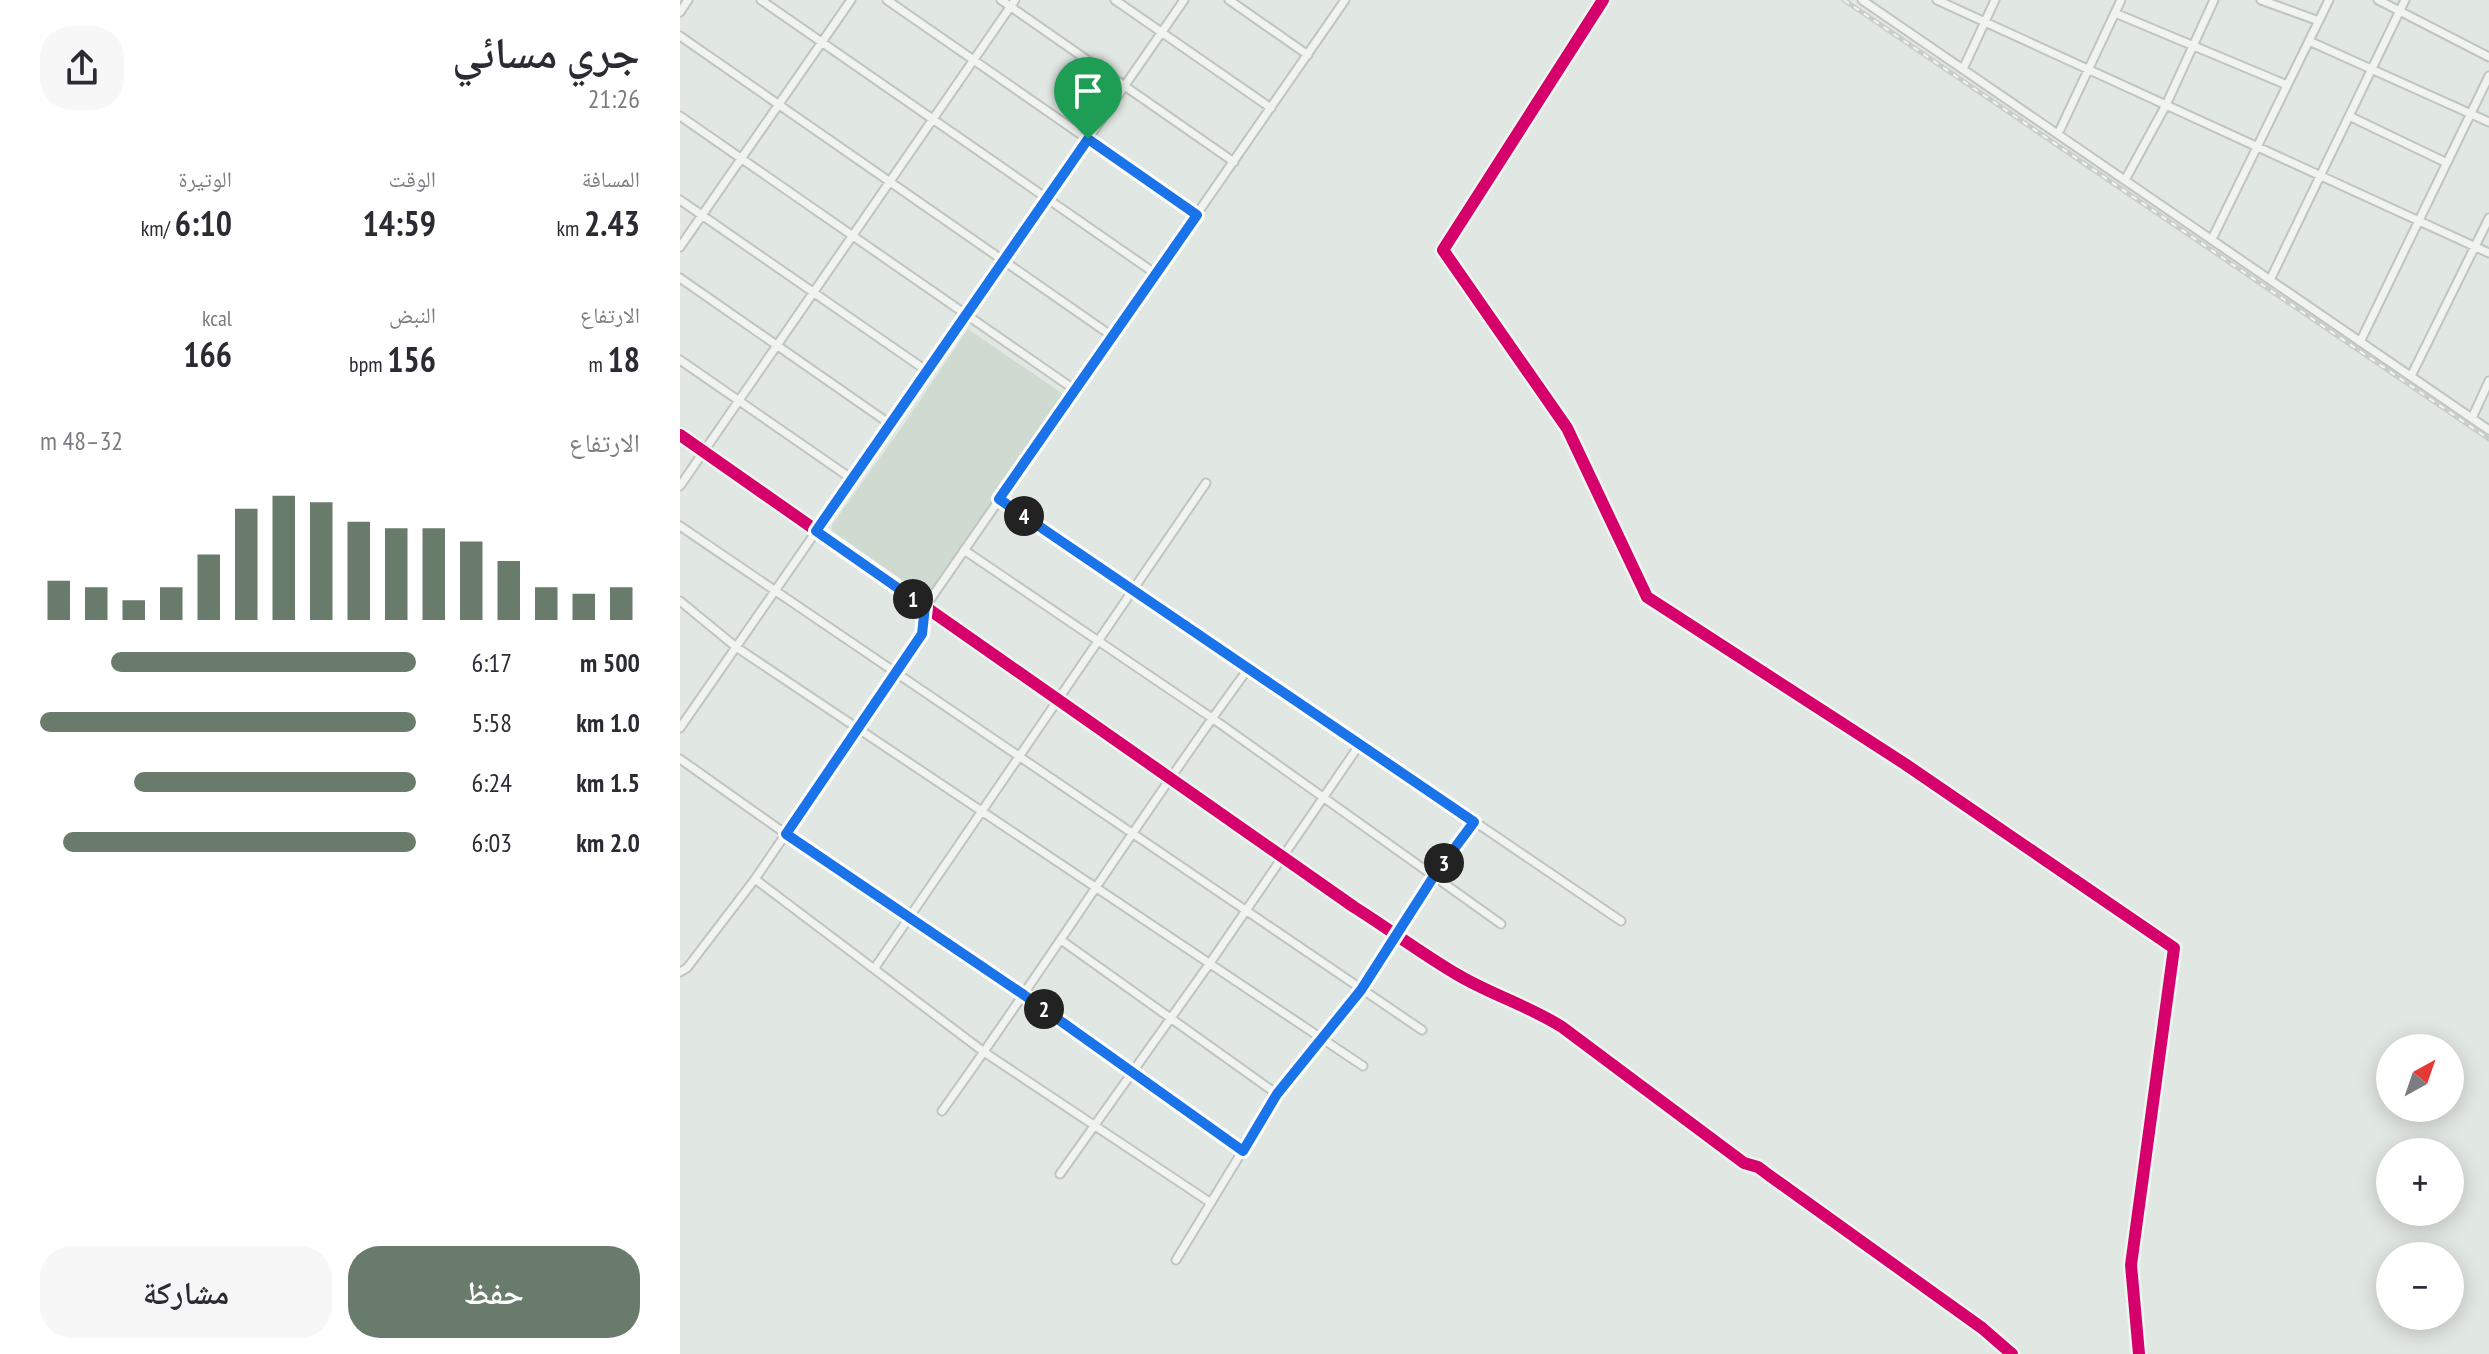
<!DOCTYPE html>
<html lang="ar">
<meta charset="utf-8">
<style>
:root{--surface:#fff;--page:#f7f7f7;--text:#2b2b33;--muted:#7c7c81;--accent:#697b6a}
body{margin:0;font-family:"PT Sans Narrow","Noto Naskh Arabic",sans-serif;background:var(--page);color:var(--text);direction:rtl;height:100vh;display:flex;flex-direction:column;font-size:30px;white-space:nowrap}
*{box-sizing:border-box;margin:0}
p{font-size:26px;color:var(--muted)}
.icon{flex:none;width:44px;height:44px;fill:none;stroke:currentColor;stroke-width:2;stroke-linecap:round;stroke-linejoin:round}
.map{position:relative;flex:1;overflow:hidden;direction:ltr}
.side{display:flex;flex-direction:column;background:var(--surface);width:680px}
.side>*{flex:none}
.needle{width:52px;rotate:40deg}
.fabs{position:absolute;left:1696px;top:1034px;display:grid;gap:16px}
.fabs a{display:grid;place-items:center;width:88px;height:88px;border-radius:50%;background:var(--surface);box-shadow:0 4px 20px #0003;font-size:40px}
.pin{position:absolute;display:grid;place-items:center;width:68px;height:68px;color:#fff;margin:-82px -34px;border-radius:50% 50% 50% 0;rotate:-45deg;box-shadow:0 0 8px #0007}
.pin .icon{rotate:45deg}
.km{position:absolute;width:40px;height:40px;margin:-20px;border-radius:50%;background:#222;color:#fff;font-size:22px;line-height:40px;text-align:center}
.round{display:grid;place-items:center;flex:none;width:84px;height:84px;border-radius:32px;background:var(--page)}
.overview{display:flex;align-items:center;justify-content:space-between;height:136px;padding:0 40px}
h1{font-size:44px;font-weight:600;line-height:60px}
.stats{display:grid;grid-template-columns:repeat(3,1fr);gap:12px;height:136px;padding:8px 40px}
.stats div{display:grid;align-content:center}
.stats b{font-size:34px;font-weight:600}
.stats small{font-size:22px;font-weight:400}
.stats p{font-size:22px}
.chart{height:224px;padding:16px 40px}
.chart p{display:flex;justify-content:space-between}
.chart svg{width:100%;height:144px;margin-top:8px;stroke:var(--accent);stroke-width:6}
.primary-button{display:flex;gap:16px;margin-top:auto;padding:16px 40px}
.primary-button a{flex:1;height:92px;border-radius:32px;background:var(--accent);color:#fff;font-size:32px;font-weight:600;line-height:92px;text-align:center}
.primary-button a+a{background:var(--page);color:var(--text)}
ul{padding:0 40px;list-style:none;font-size:26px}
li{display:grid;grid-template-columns:128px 96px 1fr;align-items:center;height:60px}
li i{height:20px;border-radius:10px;background:var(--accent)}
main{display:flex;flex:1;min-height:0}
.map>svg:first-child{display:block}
.built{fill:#cfdad0}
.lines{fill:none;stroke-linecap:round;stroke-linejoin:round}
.minor-casing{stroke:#bfc5c0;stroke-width:11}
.minor{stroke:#f1f3f1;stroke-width:7}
.rail-casing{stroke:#caceca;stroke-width:5}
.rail{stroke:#eff6ef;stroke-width:2;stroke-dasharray:6;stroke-linecap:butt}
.cycleway-casing{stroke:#eff6ef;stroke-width:17}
.cycleway{stroke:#d6006c;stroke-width:12}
.route-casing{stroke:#fff;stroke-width:16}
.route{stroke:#1a73e8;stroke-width:10}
</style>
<main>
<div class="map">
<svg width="1809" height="1354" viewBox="0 0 1809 1354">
<rect width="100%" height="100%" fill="#e1e7e2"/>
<path class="built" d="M288,329L386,396L246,597L158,537L152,531V525L222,427Z"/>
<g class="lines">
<defs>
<path id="minor" d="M81,0L476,274
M207,0L517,215
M321,0L554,162
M435,0L591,108
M549,0L628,55
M923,0L763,250L887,428L967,597L1225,764L1494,948L1451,1265L1459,1354
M1182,0L1809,430
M1257,0L1809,253
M1581,0L1639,21
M1698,0L1809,57
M0,12L8,0
M1435,13L1607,85
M0,36L432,336
M1629,41L1809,122
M1283,69L1315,0
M0,116L395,390
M1669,116L1767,163
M1378,134L1441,0
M1445,180L1486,105L1534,0
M0,200L247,371
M1532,239L1649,0
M0,247L171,0
M0,278L210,424
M1590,280L1725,0
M1680,342L1809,76
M0,360L172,479
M1731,376L1809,218
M1792,418L1809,381
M0,435L674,907C709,929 742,954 778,975C812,995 849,1006 882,1027L1064,1163L1078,1167L1090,1176L1302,1328L1332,1354
M0,486L335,0
M319,499L941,921
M0,526L742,1030
M284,550L532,718L821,924
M0,601L56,647L683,1066
M0,728L504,0
M0,759L106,834L344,995L563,1151
M75,879L304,1052L531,1203
M381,940L597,1094
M194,969L526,483
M0,972L7,968L75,879L242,634L245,607L665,0
M262,1111C367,965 462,813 568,669
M380,1174L530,963L680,744
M496,1260L597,1094L681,990L754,876L794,822"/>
</defs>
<use href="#minor" class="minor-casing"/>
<use href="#minor" class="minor"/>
<defs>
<path id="rail" d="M1164,0L1809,439"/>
</defs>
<use href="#rail" class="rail-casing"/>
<use href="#rail" class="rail"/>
<defs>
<path id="cycleway" d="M923,0L763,250L887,428L967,597L1225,764L1494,948L1451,1265L1459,1354
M0,435L674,907C709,929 742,954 778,975C812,995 849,1006 882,1027L1064,1163L1078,1167L1090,1176L1302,1328L1332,1354"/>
</defs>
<use href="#cycleway" class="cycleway-casing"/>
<use href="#cycleway" class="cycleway"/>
</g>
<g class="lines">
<defs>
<path id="route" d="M408,139L517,215L319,499L794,822L754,876L681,990L597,1094L563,1151L344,995L106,834L242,634L245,607L136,531Z"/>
</defs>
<use href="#route" class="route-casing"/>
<use href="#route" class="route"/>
</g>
</svg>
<div class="fabs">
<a><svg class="needle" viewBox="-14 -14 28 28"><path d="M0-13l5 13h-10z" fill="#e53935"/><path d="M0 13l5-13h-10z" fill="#7c7c81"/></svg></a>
<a>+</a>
<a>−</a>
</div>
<div class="pin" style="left:408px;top:139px;background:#1e9e55"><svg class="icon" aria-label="arrive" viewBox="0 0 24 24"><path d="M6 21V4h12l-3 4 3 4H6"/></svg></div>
<b class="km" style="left:233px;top:599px">1</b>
<b class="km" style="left:364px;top:1009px">2</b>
<b class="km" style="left:764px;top:863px">3</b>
<b class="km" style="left:344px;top:516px">4</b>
</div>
<section class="side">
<div class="overview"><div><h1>جري مسائي</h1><p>21:26</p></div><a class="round"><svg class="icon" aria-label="share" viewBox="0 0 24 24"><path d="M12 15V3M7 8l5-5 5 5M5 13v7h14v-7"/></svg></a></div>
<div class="stats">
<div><p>المسافة</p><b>2.43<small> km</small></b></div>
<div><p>الوقت</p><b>14:59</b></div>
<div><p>الوتيرة</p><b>6:10<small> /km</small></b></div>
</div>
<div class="stats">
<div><p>الارتفاع</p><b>18<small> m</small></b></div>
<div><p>النبض</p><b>156<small> bpm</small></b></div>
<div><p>kcal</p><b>166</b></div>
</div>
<div class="chart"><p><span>الارتفاع</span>32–48 m</p>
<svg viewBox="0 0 160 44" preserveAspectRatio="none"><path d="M5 44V32M15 44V34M25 44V38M35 44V34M45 44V24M55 44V10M65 44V6M75 44V8M85 44V14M95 44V16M105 44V16M115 44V20M125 44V26M135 44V34M145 44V36M155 44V34"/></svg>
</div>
<ul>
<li><b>500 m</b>6:17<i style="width:81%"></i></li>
<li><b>1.0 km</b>5:58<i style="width:100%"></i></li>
<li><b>1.5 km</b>6:24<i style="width:75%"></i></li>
<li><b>2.0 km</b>6:03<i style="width:94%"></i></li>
</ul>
<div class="primary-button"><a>حفظ</a><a>مشاركة</a></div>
</section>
</main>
